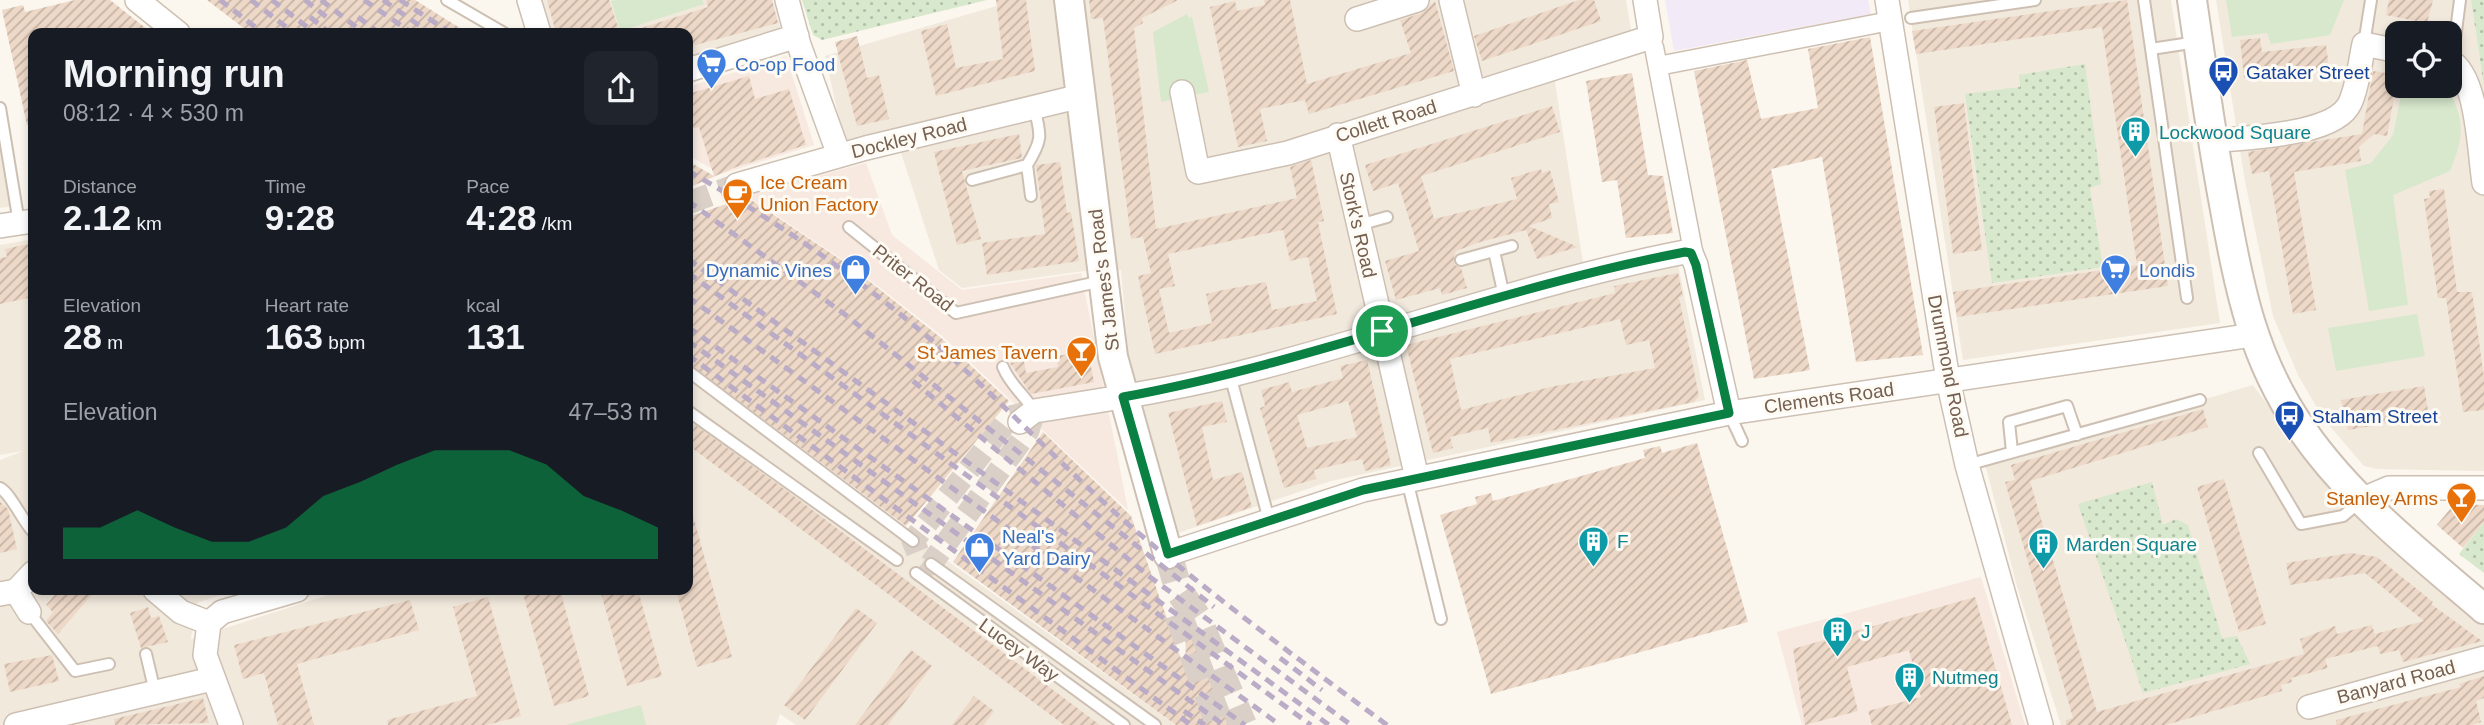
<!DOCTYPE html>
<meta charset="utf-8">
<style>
:root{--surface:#171b24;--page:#20242c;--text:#f1f3f6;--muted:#9ea1a6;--accent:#0b8043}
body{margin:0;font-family:Helvetica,sans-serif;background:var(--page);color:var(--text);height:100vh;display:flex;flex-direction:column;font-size:26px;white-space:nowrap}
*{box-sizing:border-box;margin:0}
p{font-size:23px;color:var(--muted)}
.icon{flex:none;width:38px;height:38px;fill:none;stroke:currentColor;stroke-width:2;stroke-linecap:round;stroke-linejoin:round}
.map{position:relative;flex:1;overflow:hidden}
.sheet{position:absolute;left:28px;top:28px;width:665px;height:567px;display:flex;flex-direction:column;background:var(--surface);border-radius:14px;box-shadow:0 4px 10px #0003}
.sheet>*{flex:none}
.tools{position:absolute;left:2385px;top:21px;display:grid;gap:14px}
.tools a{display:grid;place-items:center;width:77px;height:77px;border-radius:14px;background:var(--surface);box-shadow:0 4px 10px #0003;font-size:35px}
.pin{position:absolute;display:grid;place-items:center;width:60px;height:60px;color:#fff;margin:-30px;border:4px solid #fff;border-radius:50%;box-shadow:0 2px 7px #0007}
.round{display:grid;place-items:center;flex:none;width:74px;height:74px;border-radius:14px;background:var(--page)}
.summary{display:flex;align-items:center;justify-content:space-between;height:119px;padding:0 35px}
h1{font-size:38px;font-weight:700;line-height:52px}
.stats{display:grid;grid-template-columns:repeat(3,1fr);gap:10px;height:119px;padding:7px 35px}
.stats div{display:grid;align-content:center}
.stats b{font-size:35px;font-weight:700}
.stats small{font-size:19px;font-weight:400}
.stats p{font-size:19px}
.chart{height:196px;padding:14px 35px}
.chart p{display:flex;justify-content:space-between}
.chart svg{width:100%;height:126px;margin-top:7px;fill:var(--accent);opacity:.7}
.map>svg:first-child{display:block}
.residential{fill:#f2e9dd;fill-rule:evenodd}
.commercial{fill:#f7e8e0}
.education{fill:#f3eaf8}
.grass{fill:url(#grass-dots)}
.garden{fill:#d7e8cc}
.building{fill:url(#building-hatch);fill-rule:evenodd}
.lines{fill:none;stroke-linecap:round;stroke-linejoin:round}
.minor-tunnel{stroke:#dad0c7;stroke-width:23;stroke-dasharray:23 11;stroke-linecap:butt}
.tertiary-tunnel{stroke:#dad0c7;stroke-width:28;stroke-dasharray:28 14;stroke-linecap:butt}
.service-casing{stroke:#cdc0b3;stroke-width:14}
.pedestrian-casing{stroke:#cdc0b3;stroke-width:21}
.minor-casing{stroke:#cdc0b3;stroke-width:26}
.tertiary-casing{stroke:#cdc0b3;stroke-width:32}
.service{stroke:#fff;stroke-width:10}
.pedestrian{stroke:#fff;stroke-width:18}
.minor{stroke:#fff;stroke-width:23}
.tertiary{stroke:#fff;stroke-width:28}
.rail{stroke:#baabc6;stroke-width:5;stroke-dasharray:10 7;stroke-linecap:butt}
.route-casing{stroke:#fff;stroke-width:14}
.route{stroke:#0b8043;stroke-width:9}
.labels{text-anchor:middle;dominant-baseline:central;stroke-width:6;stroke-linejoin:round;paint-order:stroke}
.shop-label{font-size:19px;fill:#366cbe;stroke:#fefaf4;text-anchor:start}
.transit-label{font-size:19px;fill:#164399;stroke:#fefaf4;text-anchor:start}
.street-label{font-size:19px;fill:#756051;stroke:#fefaf4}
.culture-label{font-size:19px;fill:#0d838f;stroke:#fefaf4;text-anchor:start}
.food-label{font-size:19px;fill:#c56008;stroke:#fefaf4;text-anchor:end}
</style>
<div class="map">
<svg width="2484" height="725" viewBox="0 0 2484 725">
<defs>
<pattern id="grass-dots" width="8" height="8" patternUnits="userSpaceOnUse" patternTransform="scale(1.75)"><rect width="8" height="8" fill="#d7e8cc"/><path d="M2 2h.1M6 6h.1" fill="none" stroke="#b3bfa8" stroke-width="1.8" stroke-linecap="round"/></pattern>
<pattern id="building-hatch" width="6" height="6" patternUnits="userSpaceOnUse" patternTransform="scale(1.75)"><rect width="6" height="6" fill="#eed9c8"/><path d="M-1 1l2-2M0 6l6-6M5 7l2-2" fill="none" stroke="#c5b3a5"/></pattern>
</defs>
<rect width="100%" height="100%" fill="#fbf6ee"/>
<path class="residential" d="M537,0H773L781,31L688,58V33H548Z
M1017,0H1626L1633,42L1550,72L1555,82L1586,282L1678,264L1705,400L1331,481L1178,533L1130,374L1121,270L1084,271L962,288L939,270L893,128L844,141L825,56Z
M1908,0H2171L2220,323L1963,360Z
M2216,0H2471L2484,87V471L2377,469L2364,466L2323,418L2298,375L2273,316L2245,181ZM2398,33H2450V86H2398Z
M0,133L14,206L0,208Z
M33,239V590H234L197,603L191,639L344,590H688V367L903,529L1176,725H796L780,714L776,725H0V460L23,451L0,455V245Z
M2253,385L2340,503L2484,623V725H2061L2017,586L1985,464Z"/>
<path class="commercial" d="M786,56L814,145L721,174L688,155V87Z
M866,163L892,235L962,290L1081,273L1128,510L941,335L852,266L746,195Z
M1981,577L2025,725H1802L1777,632Z"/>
<path class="education" d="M1665,0H1868L1871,14L1674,51Z"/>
<path class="grass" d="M802,0H987L822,40L813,35Z
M2471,0H2484V87Z
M2085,64L2101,184L2090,188L2103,267L1992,283L1965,94L2020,87L2019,75Z
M2152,482L2163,525L2176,519L2188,525L2222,638L2237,636L2250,664L2143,693L2078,504Z
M2484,522V573L2459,554Z"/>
<path class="garden" d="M616,0H702L704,4L620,31L611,1Z
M2226,0H2344L2330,35L2271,44L2267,33L2232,37Z
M1187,14L1189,18L1192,17L1209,92L1161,102L1153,32Z
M2403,86H2445C2466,116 2464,138 2450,171L2393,195L2408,305L2369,311L2345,170L2371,163L2393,135Z
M2417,314L2425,356L2336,371L2328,328Z
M641,705L646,725H566Z"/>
<path class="building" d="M75,0H110L152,33H102L98,30L33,33V124L27,125L2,10L23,5L25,12Z
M207,0H415L468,33H250Z
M547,0H609L620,33H556Z
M706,0H772L778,23L688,47V33H635V30L708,7Z
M996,0H1026L1035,71L936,96L921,31L947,24L956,68L1003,59Z
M1089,0H1178L1142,18L1143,23L1134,28L1156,229L1297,198L1290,167L1311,160L1324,221L1318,222L1337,314L1155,354L1138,276L1151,273L1143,237L1131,239L1103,18L1091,19ZM1283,230L1290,261L1308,257L1317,301L1272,310L1266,282L1223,290L1206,294L1212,323L1169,333L1159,289L1175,286L1168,254Z
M1264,0H1290L1307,84L1411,53L1400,20L1422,13L1435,1L1454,71L1309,114L1305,100L1260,109L1267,141L1238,147L1210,7L1235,1L1237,11L1265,5Z
M1579,0H1594L1601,21L1482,61L1474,36Z
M2127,0L2168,286L1957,317L1953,292L2137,265L2102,27L1916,54L1912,31Z
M2389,0H2433L2427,23L2386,15Z
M857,36L867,78L879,75L889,119L857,126L835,42Z
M1870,37L1923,355L1856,362L1822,157L1771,169L1810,370L1754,379L1694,71L1747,60L1761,119L1818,108L1808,49Z
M2260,38L2262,52L2326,45L2329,68L2244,78L2240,40Z
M2373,71L2398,75L2387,136L2374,134L2359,147L2361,161L2294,172L2316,310L2293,314L2269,171L2252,174L2248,152L2362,134Z
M1632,73L1648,175L1663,176L1673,233L1626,238L1617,180L1602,182L1586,81Z
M749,76L755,99L789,89L806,145L736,167L688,188V161L714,176L699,127L688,130V94Z
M1964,103L1982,250L1953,254L1934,107Z
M1552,106L1560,132L1421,176L1434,219L1517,199L1511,178L1541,169L1542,173L1550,170L1559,202L1549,204L1552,218L1529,226L1578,247L1537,259L1526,230L1480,242L1456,251L1454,257L1455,265L1461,268L1467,288L1442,295L1440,288L1396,300L1385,261L1419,251L1398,183L1373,191L1365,165Z
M1019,134L1022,158L962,171L981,239L957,245L934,152Z
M1060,162L1067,213L1071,212L1079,261L987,275L982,243L1045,234L1036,165Z
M2444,189L2457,292H2472L2484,377V410L2463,412L2446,298H2438L2424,199L2430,198L2429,191Z
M747,197L850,266L940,337L1009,401L906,526L688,363V217Z
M33,243V297L0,304V258L7,257L5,249Z
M1678,273L1683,296L1679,297L1699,396L1694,402L1491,443L1488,428L1450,437L1453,448L1433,453L1406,345L1615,293L1614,286ZM1620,319L1626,345L1649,340L1655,368L1550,387L1461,410L1450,359Z
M1088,351L1094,382L1031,394L1010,363L1024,361L1026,373L1058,367L1056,356Z
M1367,360L1391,465L1365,471L1362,459L1314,470L1316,479L1284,488L1260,408L1265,406L1261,390L1289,382L1292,392L1343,378L1340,366ZM1348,401L1357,437L1307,448L1297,415Z
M2424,386L2429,416L2348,430L2341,400Z
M1222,401L1227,422L1202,427L1213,480L1242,472L1252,507L1197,526L1168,413Z
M2203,409L2208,427L2030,481L2097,712L2304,654L2300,639L2335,626L2337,634L2372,625L2378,646L2325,659L2328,668L2291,678L2292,682L2281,685L2282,691L2166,725H2066V720L2073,718L2005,482L2015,480L2011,465Z
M688,420L787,491L1100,725H1064L688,445Z
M1043,432L1131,516L1186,673L1185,604L1235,725H1176L953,562Z
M1697,443L1748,622L1491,694L1440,515L1477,504L1475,497L1491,493L1493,501L1645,458L1643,450L1660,446L1662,453Z
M2224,479L2266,624L2239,632L2197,487Z
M0,502L8,509L17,549L0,553Z
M2454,504L2484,505V522L2463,548L2437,525Z
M688,512H692L732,657L697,667L676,590H688Z
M2351,553L2377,557L2433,602L2431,604L2482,641L2403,662L2399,650L2380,654L2375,634L2424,621L2365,573L2290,585L2286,563Z
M59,590H96L58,634L46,621L53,612L46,605Z
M522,590H560L589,696L554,706Z
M600,590H638L662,676L627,686Z
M488,597L521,716L487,725H388L387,720L477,696L453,607Z
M1975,597L2012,725H1872L1868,711L1921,697L1909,650L1847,667L1858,711L1805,725L1793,649Z
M410,600L419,630L297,664L314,725H278L264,673L243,679L234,645Z
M148,607L151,618L159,616L168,642L141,648L130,613Z
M856,608L877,623L805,720L784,705Z
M911,650L932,666L888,725H855Z
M52,655L59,681L10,692L4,664Z
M2484,676V698L2476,701L2481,722L2472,725H2336V720L2461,687L2459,684Z
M974,696L994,711L984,725H952Z
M203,698L209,723L115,725L114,719Z"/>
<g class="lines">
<path class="minor-tunnel" d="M688,203L737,185
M1034,411L1028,431L931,564L919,555L913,541L1010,417Z"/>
<path class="tertiary-tunnel" d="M1168,554L1179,591L1197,617L1243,725
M1178,614L1220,725"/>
<defs>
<path id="service" d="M447,0L504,33
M2144,0L2187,298
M1911,18L2035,0
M2364,44L2371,0
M2151,49L2197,42
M2452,62L2460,0
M0,108L19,223
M972,180L1027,165
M1031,196L1027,165C1042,141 1042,136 1034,108
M1359,225L1387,217
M849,227L956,313L1102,281
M1494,251L1504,296
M1461,260L1512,246
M1003,367C1010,385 1024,394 1034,411
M688,371L913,541
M1230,375L1269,520
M688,411L897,560
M1729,413L1742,441
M2012,452L2009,422L2067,406L2077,435
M2259,453L2301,524L2343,516L2361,501
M1967,465L2200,400
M1407,480L1441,619
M0,488C11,494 22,520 33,532
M931,564L1155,725
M916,573L1124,725
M29,612L75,671L109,664
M146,654L155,692"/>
<path id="pedestrian" d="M1654,47L1694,256
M1658,66L1890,21"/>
<path id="minor" d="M137,0L178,33
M529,0L539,33
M787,0L799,45L839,155
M1451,0L1474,95
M1887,0L1948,380L1967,465L2041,725
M1357,19L1417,0
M2450,61C2478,77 2479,152 2484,183
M688,70L797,36
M1182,92L1198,172L1288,153L1651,37L1645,0
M1338,135L1417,478
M2213,141C2246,137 2335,136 2350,103C2358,86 2360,62 2364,44L2398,51
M737,185L866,148L1081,96
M0,226L33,221
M1020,422L1034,411C1109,399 1185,388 1259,368C1401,331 1540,280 1685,252L1691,253L1696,265L1729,413
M2363,499L2389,488H2484
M1168,554L1363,490L1729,413L2253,335
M155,590L181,612L209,623
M16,591L29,612
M0,594L16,591L33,573
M209,623L205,655L231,725
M209,623L222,612L297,590
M2309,707L2484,658
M16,725L212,679"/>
<path id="tertiary" d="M1069,0L1113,357L1168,554
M2192,0C2202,68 2211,136 2224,204C2239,288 2253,360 2303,431C2351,500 2421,555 2484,609"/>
</defs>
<use href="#service" class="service-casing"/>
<use href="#pedestrian" class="pedestrian-casing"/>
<use href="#minor" class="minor-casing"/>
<use href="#tertiary" class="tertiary-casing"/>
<use href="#service" class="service"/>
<use href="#pedestrian" class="pedestrian"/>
<use href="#minor" class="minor"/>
<use href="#tertiary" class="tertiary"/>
<path class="rail" d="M220,0L263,33
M251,0L294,33
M272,0L315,33
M305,0L329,19
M321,0L364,33
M364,0L412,33
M383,0L430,33
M400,0L451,33
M310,17L330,33
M358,17L379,33
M688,171C775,220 859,278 935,343C1004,403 1066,471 1136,531C1217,599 1302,662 1387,725
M688,201L843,313L1214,607
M688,259L1329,725
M688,273L1311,725
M688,297L1280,725
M688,327L1245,725
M688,341L1224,725
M688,355L1191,725
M913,381L1150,577L1351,725
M1280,658L1322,690
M1184,711L1205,725"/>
</g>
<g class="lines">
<defs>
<path id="route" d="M1685,252L1691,253L1696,265L1729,413L1363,490L1168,554L1123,397C1314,362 1495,288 1685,252Z"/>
</defs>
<use href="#route" class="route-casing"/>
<use href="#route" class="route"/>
</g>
<defs>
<symbol id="supermarket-pin" viewBox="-11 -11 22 30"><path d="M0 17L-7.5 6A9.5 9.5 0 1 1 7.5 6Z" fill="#3f7fe0" stroke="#fefaf4"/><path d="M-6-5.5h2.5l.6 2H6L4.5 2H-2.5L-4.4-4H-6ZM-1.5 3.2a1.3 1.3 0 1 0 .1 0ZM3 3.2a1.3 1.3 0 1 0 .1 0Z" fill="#fff"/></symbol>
<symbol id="bus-pin" viewBox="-11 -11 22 30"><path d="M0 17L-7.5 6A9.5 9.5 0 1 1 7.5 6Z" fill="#1a4fb4" stroke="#fefaf4"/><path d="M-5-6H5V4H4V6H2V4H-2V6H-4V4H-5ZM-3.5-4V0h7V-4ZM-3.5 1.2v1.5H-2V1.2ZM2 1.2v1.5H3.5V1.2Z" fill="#fff"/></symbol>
<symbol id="building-pin" viewBox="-11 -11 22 30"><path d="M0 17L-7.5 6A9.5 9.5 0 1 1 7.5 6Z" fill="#0f9aa8" stroke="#fefaf4"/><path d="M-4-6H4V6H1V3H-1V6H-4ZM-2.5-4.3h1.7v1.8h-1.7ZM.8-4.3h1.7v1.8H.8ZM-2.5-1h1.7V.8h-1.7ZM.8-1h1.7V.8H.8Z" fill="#fff"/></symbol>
<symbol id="cafe-pin" viewBox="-11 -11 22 30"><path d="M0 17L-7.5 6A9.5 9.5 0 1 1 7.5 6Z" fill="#e8710a" stroke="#fefaf4"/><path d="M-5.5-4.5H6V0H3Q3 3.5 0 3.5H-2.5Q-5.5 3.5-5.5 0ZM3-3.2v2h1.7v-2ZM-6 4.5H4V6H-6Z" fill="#fff"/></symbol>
<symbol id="shop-pin" viewBox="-11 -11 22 30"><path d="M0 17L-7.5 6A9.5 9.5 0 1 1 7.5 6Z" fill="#3f7fe0" stroke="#fefaf4"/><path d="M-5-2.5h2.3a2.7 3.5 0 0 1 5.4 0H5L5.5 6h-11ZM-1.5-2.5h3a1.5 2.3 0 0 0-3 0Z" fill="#fff"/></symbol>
<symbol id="bar-pin" viewBox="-11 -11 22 30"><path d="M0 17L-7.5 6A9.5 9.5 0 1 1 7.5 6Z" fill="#e8710a" stroke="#fefaf4"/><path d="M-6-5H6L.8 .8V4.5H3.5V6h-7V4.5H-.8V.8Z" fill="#fff"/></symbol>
</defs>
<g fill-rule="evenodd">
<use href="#supermarket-pin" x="694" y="46" width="35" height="47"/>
<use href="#bus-pin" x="2206" y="54" width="35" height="47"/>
<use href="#building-pin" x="2118" y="114" width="35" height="47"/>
<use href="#cafe-pin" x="720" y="176" width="35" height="47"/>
<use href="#shop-pin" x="838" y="252" width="35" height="47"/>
<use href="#supermarket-pin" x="2098" y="252" width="35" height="47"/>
<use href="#bar-pin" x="1064" y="334" width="35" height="47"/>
<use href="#bus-pin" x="2272" y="398" width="35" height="47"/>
<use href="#bar-pin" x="2444" y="480" width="35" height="47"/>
<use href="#building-pin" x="1576" y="524" width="35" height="47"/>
<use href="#building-pin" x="2026" y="526" width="35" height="47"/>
<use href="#shop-pin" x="962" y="530" width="35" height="47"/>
<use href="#building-pin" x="1820" y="614" width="35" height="47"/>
<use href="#building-pin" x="1892" y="660" width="35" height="47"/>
</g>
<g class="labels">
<g class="shop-label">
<text x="735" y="64">Co-op Food</text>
<text x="832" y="270" text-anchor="end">Dynamic Vines</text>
<text x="2139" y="270">Londis</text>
<text x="1002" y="536">Neal's<tspan x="1002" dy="22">Yard Dairy</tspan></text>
</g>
<g class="transit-label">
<text x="2246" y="72">Gataker Street</text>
<text x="2312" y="416">Stalham Street</text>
</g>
<g class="street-label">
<text transform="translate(1386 121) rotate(-17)">Collett Road</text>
<text transform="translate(909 138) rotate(-14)">Dockley Road</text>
<text transform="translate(1358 225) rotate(77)">Stork's Road</text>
<text transform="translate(913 278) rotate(38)">Priter Road</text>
<text transform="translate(1104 280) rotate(-97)">St James's Road</text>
<text transform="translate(1948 366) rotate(79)">Drummond Road</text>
<text transform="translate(1829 398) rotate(-8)">Clements Road</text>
<text transform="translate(1019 650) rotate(36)">Lucey Way</text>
<text transform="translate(2396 682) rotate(-15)">Banyard Road</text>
</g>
<g class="culture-label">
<text x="2159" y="132">Lockwood Square</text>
<text x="1617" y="541">F</text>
<text x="2066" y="544">Marden Square</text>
<text x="1861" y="631">J</text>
<text x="1932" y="677">Nutmeg</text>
</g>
<g class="food-label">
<text x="760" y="182" text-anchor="start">Ice Cream<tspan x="760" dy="22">Union Factory</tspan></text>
<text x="1058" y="352">St James Tavern</text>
<text x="2438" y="498">Stanley Arms</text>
</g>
</g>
</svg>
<div class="tools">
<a><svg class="icon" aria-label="locate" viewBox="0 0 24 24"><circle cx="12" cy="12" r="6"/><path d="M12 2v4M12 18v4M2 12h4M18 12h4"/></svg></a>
</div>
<div class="pin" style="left:1382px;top:331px;background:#1e9e55"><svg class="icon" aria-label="arrive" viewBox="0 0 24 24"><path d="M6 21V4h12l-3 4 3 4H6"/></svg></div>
<section class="sheet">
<div class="summary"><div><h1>Morning run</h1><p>08:12 · 4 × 530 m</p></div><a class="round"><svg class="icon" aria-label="share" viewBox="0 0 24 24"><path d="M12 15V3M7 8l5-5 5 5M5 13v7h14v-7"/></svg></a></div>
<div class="stats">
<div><p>Distance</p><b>2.12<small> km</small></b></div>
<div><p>Time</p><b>9:28</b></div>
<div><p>Pace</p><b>4:28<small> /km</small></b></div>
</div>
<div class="stats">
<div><p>Elevation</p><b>28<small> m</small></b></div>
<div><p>Heart rate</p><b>163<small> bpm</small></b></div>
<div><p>kcal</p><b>131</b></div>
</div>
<div class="chart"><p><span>Elevation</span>47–53 m</p>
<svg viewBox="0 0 160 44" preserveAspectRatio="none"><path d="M0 44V33L10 33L20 27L30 33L40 38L50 38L60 33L70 22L80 17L90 11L100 6L110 6L120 6L130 11L140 22L150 27L160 33V44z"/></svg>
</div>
</section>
</div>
